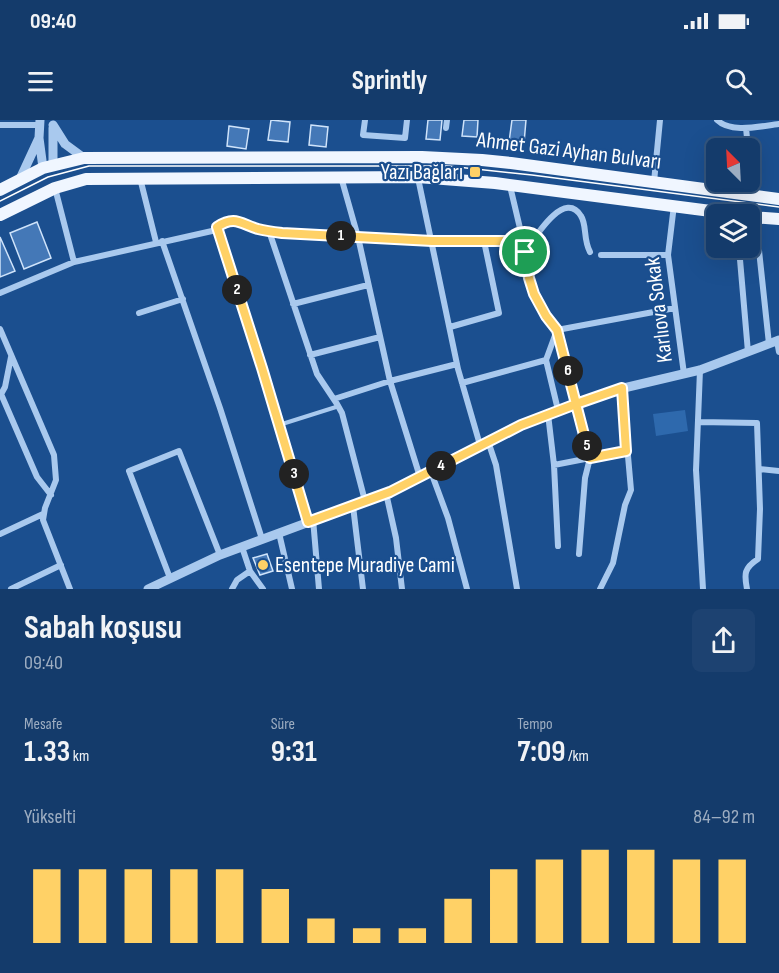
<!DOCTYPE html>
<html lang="tr">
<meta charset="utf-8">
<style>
:root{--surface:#143b6b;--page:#1d4271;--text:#f1f3f6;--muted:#9dadc1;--line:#33557e;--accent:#ffd166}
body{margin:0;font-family:"Sofia Sans Condensed",sans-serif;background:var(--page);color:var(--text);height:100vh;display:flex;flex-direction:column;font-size:22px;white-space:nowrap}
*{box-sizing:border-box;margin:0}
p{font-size:20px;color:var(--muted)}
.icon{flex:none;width:33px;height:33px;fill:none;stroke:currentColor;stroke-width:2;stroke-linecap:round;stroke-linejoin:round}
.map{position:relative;height:469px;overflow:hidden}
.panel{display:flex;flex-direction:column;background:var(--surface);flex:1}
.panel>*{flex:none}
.needle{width:39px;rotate:336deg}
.buttons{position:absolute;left:706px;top:18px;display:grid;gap:12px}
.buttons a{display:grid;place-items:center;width:54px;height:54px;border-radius:9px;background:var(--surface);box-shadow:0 6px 24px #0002,0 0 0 2px var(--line);font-size:30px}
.pin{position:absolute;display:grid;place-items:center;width:51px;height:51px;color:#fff;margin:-26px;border:3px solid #fff;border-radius:50%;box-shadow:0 2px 6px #0007}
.km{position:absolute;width:30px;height:30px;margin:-15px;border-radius:50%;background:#222;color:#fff;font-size:16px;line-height:30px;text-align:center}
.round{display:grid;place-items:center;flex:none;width:63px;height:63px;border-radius:9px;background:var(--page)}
.summary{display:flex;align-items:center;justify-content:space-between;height:102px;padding:0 24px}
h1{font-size:33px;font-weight:700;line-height:45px}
.metrics{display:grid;grid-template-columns:repeat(3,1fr);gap:9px;height:102px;padding:6px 24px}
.metrics div{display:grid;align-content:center}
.metrics b{font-size:30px;font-weight:700}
.metrics small{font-size:16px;font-weight:400}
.metrics p{font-size:16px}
.chart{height:168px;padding:12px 24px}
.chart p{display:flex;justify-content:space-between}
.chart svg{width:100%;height:108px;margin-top:6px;stroke:var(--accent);stroke-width:6}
.status{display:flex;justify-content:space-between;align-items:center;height:42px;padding:0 30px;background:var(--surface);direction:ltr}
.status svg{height:16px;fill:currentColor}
header{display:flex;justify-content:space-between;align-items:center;height:78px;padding:0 24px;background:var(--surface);font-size:27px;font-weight:700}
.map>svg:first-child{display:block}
.green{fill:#2e69ad}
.building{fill:#4478b7;stroke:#cfe3fa;stroke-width:1.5}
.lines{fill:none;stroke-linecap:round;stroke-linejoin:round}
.service{stroke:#a9c9ee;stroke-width:4}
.minor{stroke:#a9c9ee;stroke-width:6}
.tertiary{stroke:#a9c9ee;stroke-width:9}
.primary{stroke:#f0f6ff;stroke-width:12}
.tram{stroke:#fff;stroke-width:1.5}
.route-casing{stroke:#fff;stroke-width:12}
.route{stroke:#ffd166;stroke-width:8}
.poi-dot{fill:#ffd166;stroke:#1b4f8f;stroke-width:2}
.labels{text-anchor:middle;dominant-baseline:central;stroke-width:4.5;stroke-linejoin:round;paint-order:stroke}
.street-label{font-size:22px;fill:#fff;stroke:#1b4f8f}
.poi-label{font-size:22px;fill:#fff;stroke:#1b4f8f;text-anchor:end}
</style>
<div class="status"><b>09:40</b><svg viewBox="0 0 49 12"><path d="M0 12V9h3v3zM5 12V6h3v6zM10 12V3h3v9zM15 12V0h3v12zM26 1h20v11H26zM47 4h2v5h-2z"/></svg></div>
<header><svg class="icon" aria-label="menu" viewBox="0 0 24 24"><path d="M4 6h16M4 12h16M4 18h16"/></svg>Sprintly<svg class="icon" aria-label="search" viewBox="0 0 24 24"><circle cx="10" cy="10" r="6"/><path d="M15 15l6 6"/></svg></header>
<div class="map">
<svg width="779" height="469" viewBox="0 0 779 469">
<rect width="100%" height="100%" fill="#1b4f8f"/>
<path class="green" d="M685,290L688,311L656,316L653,294Z"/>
<path class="building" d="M271,0L290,2L288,22L268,20Z
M428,0H442L440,20L426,19Z
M464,0H478L477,17L462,16Z
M512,0H526L524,23L509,22Z
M311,5L328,7L326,27L309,25Z
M229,6L249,9L246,29L227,26Z
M37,102L51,138L24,149L10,113Z
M0,117L15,151L0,157Z
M267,434L273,451L260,455L253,438Z"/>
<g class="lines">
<path class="service" d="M279,305L336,287L337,284"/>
<path class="minor" d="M365,0L363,15L405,18L407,0
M717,0C731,14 761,6 779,4
M0,5H40
M446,8L447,0
M746,8L748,28
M750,51L751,57
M341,57L358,117L390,261L420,357
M140,58L156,122
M418,58L458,249L480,325
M654,62L660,0
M510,66L523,121L531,166L541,189L557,210L590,338L585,358L579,434
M55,68L74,142
M674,85L668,135L684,254
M217,107L262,248L308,402
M269,111L317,254L337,284L342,293L365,381
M162,121L220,288L262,419
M758,121L769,224
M739,128L748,232
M525,132C534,119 564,68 581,96C587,105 583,119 590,132
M601,135H668
M0,173L74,142L212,111C231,94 238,103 257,109C265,111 274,112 282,113L432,121H523
M293,184L368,165
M139,193L183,179
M450,207L499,193L484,121
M0,209L54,335L56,360L45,388L43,400L70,469
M777,221L779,232
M310,235L380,217
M700,250L696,350L703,469
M462,263L546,240
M1,274L37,357L51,375
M0,276L5,267L11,237
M334,279L390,261L457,244
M558,290L546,240L557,210L675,188
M548,294L554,345L558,426
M699,302L757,303L760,389L758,439C744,448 744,454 747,469
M488,321L496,345L517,469
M554,345L626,331
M759,349L779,351
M431,352L448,398L467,469
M386,373L396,418L402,469
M353,386L363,469
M313,399L319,469
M279,413L292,469
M0,414L43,394
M242,427L250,451L263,469
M170,458L129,351L179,331L220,435
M11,469L61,445
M232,469L237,460L250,451
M600,469L613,443L625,385L631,370L622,268"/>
<path class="tertiary" d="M40,0L39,18L43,48
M53,5L65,24L84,38
M53,44V8
M20,59L39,18
M148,469L220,435L390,372L508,311L548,294L611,271L700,250L779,220"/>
<path class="primary" d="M0,70L43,48L84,38L422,37L482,40L511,43L779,79
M0,95L55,68L86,59L418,57L495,63L734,94
M750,97L779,99"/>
<path class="tram" d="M0,81L48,57L89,46H448L532,55L779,87"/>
</g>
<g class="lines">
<defs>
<path id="route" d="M525,132L523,121H432L282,113C274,112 266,111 258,109C241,104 235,95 217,107L262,248L308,402L390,372L521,305L576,284L590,338L626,331L622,268L576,284L557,210L546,196L534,174L529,158L525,132"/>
</defs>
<use href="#route" class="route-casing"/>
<use href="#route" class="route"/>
</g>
<g class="poi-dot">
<rect x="469" y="46" width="12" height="12" rx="3"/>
<circle cx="263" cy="445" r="6"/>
</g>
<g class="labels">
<g class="street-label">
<text transform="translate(569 31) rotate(7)">Ahmet Gazi Ayhan Bulvarı</text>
<text transform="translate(659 190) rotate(-97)">Karlıova Sokak</text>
</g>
<g class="poi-label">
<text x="463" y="52">Yazı Bağları</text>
<text x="275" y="445" text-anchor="start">Esentepe Muradiye Cami</text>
</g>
</g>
</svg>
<div class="buttons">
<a><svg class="needle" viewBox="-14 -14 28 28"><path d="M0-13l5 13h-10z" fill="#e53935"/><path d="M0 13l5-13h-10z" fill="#9dadc1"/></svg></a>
<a><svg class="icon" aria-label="layers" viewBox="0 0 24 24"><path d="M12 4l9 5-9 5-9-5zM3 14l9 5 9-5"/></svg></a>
</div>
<div class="pin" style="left:525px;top:132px;background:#1e9e55"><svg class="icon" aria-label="arrive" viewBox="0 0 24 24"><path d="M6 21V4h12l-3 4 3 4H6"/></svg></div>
<b class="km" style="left:341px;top:116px">1</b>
<b class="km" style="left:237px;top:170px">2</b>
<b class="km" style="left:294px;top:354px">3</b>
<b class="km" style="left:441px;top:346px">4</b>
<b class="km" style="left:587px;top:326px">5</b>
<b class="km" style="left:568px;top:251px">6</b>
</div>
<section class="panel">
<div class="summary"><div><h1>Sabah koşusu</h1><p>09:40</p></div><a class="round"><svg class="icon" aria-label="share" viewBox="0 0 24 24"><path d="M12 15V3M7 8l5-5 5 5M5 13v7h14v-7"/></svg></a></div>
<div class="metrics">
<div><p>Mesafe</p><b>1.33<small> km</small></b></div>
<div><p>Süre</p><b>9:31</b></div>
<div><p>Tempo</p><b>7:09<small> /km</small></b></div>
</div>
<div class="chart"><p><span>Yükselti</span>84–92 m</p>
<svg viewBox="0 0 160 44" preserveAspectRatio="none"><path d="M5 44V14M15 44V14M25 44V14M35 44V14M45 44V14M55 44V22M65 44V34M75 44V38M85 44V38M95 44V26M105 44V14M115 44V10M125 44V6M135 44V6M145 44V10M155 44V10"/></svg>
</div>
</section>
